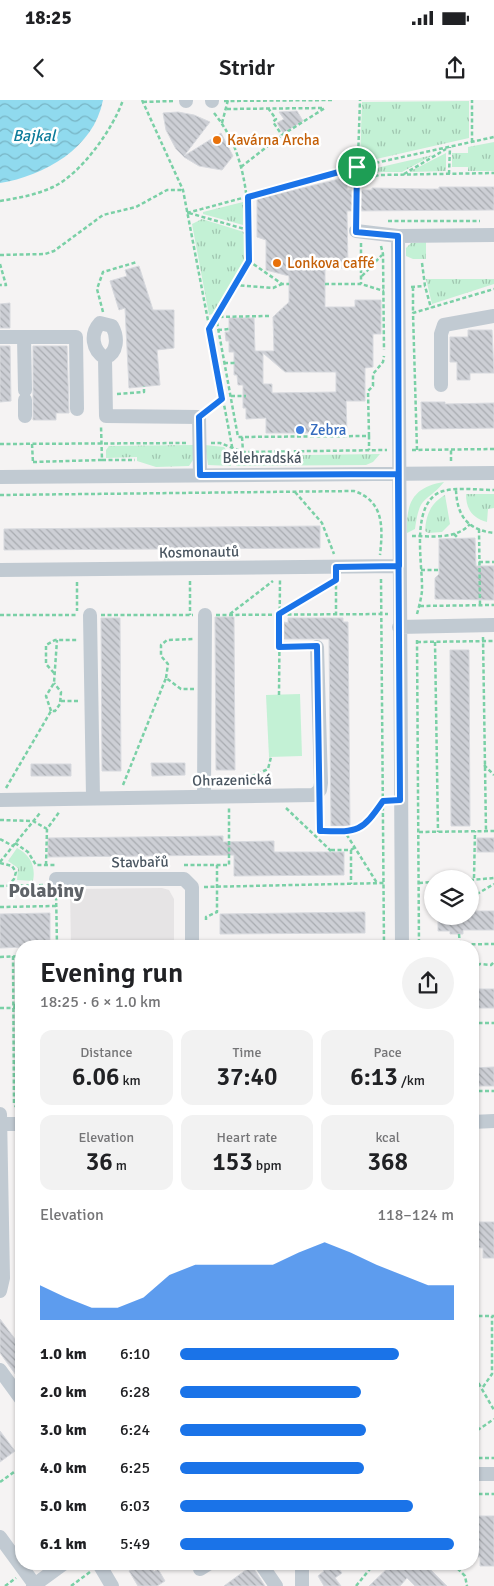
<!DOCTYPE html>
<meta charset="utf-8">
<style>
:root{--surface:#fff;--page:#f2f2f2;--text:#202124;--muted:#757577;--accent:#1a73e8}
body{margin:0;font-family:Signika,sans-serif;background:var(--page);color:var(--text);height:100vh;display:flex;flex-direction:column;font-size:19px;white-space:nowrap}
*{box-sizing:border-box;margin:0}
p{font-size:16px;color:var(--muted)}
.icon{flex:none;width:28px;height:28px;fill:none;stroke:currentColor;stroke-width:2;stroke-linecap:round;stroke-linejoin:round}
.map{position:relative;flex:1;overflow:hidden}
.sheet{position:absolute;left:15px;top:840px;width:464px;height:630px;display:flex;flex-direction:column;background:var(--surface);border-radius:20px;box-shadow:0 1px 4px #0004}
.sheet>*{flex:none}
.fabs{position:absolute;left:424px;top:770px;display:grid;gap:10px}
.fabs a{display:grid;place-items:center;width:55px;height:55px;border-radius:50%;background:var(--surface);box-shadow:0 1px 4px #0004;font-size:25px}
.pin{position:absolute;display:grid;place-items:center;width:42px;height:42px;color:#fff;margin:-21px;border:2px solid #fff;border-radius:50%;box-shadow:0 1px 5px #0007}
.round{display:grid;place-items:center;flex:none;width:52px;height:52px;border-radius:26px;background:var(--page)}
.overview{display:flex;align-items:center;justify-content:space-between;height:85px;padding:0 25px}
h1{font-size:28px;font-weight:600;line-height:38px}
.figures{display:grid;grid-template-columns:repeat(3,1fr);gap:8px;height:85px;padding:5px 25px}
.figures div{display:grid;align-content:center;border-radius:12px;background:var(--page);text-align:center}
.figures b{font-size:25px;font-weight:600}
.figures small{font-size:14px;font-weight:400}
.figures p{font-size:14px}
.chart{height:140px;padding:10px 25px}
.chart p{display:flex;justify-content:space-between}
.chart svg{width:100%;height:90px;margin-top:5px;fill:var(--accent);opacity:.7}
ul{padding:0 25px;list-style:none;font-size:16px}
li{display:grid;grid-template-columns:80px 60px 1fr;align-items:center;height:38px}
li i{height:12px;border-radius:6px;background:var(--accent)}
.status{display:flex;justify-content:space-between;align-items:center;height:35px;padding:0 25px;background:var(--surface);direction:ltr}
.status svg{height:14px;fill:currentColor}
header{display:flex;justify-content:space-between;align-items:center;height:65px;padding:0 25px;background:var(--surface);font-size:22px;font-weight:600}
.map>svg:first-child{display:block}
.education{fill:#e6e4e5}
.grass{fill:url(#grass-tufts)}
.pitch{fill:#c3f1d5}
.water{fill:url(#water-waves)}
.building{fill:url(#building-back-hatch);stroke:#d7d9de;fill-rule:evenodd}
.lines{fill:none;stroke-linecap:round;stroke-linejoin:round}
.path{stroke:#7ad0a6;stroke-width:2.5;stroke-dasharray:4 2.5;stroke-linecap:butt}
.minor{stroke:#c1cad2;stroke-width:14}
.route-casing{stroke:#fff;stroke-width:10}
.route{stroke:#1a73e8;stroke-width:6}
.food-dot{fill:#e8710a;stroke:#fff;stroke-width:2}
.shop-dot{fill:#3f7fe0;stroke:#fff;stroke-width:2}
.labels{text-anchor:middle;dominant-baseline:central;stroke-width:5;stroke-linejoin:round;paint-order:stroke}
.food-label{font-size:15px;fill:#c56008;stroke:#fff;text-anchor:start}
.shop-label{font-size:15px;fill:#366cbe;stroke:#fff;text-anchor:start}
.street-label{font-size:15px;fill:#4a5661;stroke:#fff}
.water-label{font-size:16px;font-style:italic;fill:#0c7c9b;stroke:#fff}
.district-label{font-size:20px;font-weight:bold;fill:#5f6368;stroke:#fff}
</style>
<div class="status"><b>18:25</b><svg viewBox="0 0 49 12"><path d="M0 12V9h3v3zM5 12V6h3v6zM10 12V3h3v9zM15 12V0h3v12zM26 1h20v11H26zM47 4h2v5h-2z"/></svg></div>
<header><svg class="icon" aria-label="back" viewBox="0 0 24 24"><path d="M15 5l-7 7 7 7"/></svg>Stridr<svg class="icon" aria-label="share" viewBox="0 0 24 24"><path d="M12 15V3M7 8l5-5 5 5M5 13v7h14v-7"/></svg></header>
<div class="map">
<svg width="494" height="1486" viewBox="0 0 494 1486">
<defs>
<pattern id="grass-tufts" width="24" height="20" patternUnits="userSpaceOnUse" patternTransform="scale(1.25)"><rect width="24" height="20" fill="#c3f1d5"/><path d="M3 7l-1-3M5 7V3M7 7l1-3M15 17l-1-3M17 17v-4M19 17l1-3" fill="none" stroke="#a0c6b0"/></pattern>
<pattern id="water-waves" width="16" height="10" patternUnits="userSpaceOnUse" patternTransform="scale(1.25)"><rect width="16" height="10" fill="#90daee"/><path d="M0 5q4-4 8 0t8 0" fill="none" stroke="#78b4c4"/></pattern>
<pattern id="building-back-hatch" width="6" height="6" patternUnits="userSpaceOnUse" patternTransform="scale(1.25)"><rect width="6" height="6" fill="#cdcfd5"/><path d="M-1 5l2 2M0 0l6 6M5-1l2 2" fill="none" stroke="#a8abb0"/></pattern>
</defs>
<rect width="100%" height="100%" fill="#f5f3f3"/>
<path class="education" d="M162,788L169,790L174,799V846H71L70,789Z
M21,913V1007L17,997V915Z"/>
<path class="grass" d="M469,1V38L363,62L360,59L362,2Z
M494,42V71H468V67H452V53H468V47Z
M446,53V71L411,72V71Z
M433,55L402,72H380L362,78L359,75V72Z
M243,102V125L203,114V112Z
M202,119L244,132V164L213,214L209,215L192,124Z
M426,142V159H413L406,156V148L411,143Z
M426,179H494V184L432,204Z
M193,345V360L189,366L156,367L137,361V357L106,358V350L109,346Z
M205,345L224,347L231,356V366L208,365Z
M380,354L373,362L366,365L236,366V356Z
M444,382C425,405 420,393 415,429L407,433C406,404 412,387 444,382Z
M466,394H494V408L488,409L487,422C472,418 466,409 466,394Z
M445,395L450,424L442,432L428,433L425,431C426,414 431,403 445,395Z
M17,748C30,755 36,766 33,781L17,780L18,768L8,761Z"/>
<path class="pitch" d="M300,594L302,656L269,657L266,595Z"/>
<path class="water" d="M0,0H103C94,48 44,76 0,83Z"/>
<path class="building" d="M297,11L303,21L283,33L277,23L284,19L279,12Z
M178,12L194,15L210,22L184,56L221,33L233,56L222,70L199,66L184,57L176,49L166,30L163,13Z
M347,77V90H372V88L426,89H439V87H494V110L347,111L348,168H325V207H355V200H381V234H373V267L365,268V301H346L347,333H266V318L246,319V308H243V285H238L237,275H234V252H229V241H226L225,232H229V218H254L255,251H274L273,217L289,202V176L266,170V140L257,137V99ZM263,253L285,272H336V292L272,293V284H263Z
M139,166L153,210H174V248L157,250L160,285L129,288L125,208L119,210L110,181L127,176L125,170Z
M10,203V228H0V204Z
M468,230H492L494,273H470V280H457V262H450V237H468Z
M0,246H10L11,301L0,302Z
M33,246H67L69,313H56V320H33Z
M421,302H445V304L494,303V328L422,329Z
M320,426V448L4,450V429Z
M475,438L476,466H494V500L435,499V478L439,474V439Z
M215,517H234L235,670H216Z
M101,518H120L121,671H102Z
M288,518H343V522H348L350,726H331L329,539H284V522L288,523Z
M450,550H469L470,726H451Z
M151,663H185V675L152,676Z
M31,664H71V676H31Z
M223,736V742L274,741V752H344V775L234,776V755L48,757V738Z
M477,738H494V752H477Z
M470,811H494V830H463V834H450V831H438V816H470Z
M365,812V833L220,834V814Z
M50,813V846L0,848V814Z
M472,889H494V908H472Z
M494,967V986H472V968Z
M472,1122H494V1158H483V1148L472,1147Z
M0,1219L21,1247V1282L0,1253Z
M0,1331L15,1351L0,1362Z
M472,1416H494V1466H480V1457H472Z
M142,1464H149L154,1472L158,1469L165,1481L157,1486H138L129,1471Z
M319,1464H335L342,1473L335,1478L341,1486H324L318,1476L324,1471Z
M392,1464H425L447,1486H415L407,1478L400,1486H369Z
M252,1466L265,1486H224L243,1472Z"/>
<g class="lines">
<path class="path" d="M142,0L183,90L235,362
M224,1L333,0
M143,2L174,1
M268,8L276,19L273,22L282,35
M227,9L324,8
M214,13C249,56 249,109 249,161
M222,23L228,0
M472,42V0
M241,67L282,35L325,8
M404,74L446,49
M449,74L450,47
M356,82L379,75L494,73
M0,101C18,98 36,95 53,87C81,74 113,29 123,0
M187,113L357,67L494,37
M189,113L248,130
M356,118L360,0
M388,121H480
M361,143V184
M381,146L383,154L384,250
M0,155L45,154L54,151L103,115L136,107L167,90H183
M422,163L425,186L431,208
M0,164L6,185H0
M362,176L382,155
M325,184H361L384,191
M234,185L273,188L282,184
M411,187L425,186
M413,187V213
M103,212L97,189L103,172L137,162
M269,216L216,217L238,337L369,336V350
M209,229L249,161L282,184H289
M218,230L229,229
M224,263H237
M117,294L144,292V286
M231,296H246
M207,310L222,299
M369,336L368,291L373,286V274L383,262L384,256
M242,337L243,352
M211,343H220L243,352L387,350
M0,344L188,343
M32,344L33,363
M412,350L494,349
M417,350L413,213L494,189
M102,360H135
M451,361V349
M33,362L102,360L101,326
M456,390C457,415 467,430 494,433
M295,392L322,423L334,454
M0,395L354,391C384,401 383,427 380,455
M479,429L480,505
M454,434L458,438
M412,436C432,436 456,440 470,424
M479,462H494
M421,470H439
M336,479V518
M381,479L384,846
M190,481V515
M77,482V511
M420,506L494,505
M230,514L273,481
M281,514L336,480
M417,514C419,507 421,499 422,491C423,464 409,402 443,391C458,387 479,390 494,390
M0,515H78
M101,515H193
M216,515L388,514
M483,537L486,731
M417,540L419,846
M417,542L494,541
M435,542L438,732
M279,547H305
M54,573L46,564V545L55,540H77
M166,578L168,564L161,556V545L167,540L194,539
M279,595L280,479
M61,601H79
M51,611L46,596L54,583L57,540
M484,665L494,675
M241,684L244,680L268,669L271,657
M123,685L166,578L181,589H194
M6,688L51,611H55L60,604L61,592L54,583
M320,706L321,731L345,732L377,783
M286,708L331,751
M0,720L33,721L47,729
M345,732C367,728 371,718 383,701H390
M419,732L494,731
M0,739L13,746
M15,743L28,752L36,765H56
M331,750H351L355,747
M351,750V784
M0,762L40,713
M0,763L12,766L16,772L14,779L9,785
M46,765L47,729L60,711
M184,765H229V708
M474,778L475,731
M470,780L494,778
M419,783L432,782
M0,786L47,785
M204,787L384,783
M56,790L57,846
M470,795L477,794L494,784
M0,807L56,806
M206,820V817L217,812V765
M459,834L460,846
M413,845L494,844
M203,846L390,845
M13,856L14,1004L19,1011
M0,857L21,856
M472,869L480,864L491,865L494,862
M14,907L21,897
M0,908H21
M472,923H494
M14,963H21
M472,991H494
M20,1192L21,1036
M472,1216H494
M472,1272L494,1310
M483,1287L492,1274V1216
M472,1334L494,1319
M472,1358H494
M0,1382L21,1367
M472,1394H494
M453,1464L465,1476L467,1486
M5,1486L16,1478
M71,1486L90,1472
M356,1486L374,1464"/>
<path class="minor" d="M186,0V1
M212,0V1
M356,131L398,136L494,135
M398,136L402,846
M0,237H76L77,309
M24,237L25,290
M105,258C118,253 118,237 112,226L100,223C90,234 92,250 105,258L106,316L199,317L200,375
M441,285V234L444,225L494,216
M25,300V316
M0,377L494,373
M0,470L399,466
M90,515L93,697
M399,527L494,525
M204,696L205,515
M0,700L314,695L320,690L321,683L317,547
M56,779H184L192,787V846
M0,1014L3,1178L0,1191
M472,1022L494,1021
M0,1024H21
M0,1270L21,1299
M472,1374H494
M0,1437L35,1485
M99,1464L112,1486
M261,1464L276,1486
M302,1464V1486
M200,1469L208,1464
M33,1486L63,1464"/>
</g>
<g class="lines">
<defs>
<path id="route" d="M357,67L356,132L398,136C399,246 398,356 399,466L336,467V480L279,514V547L317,546L320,731C358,732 361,733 383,701L400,700C400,592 399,483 398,374L200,375L199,317L222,299L209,229L249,161L248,97L357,67"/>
</defs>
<use href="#route" class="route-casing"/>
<use href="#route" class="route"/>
</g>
<g class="food-dot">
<circle cx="217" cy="40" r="5"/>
<circle cx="277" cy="163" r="5"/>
</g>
<circle class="shop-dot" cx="300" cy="330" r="5"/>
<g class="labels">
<g class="food-label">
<text x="227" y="40">Kavárna Archa</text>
<text x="287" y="163">Lonkova caffé</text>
</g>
<g class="shop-label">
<text x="310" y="330">Zebra</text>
</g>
<g class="street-label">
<text x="262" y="358">Bělehradská</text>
<text transform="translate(199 452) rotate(-1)">Kosmonautů</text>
<text transform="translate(232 680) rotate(-1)">Ohrazenická</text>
<text transform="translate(140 762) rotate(-1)">Stavbařů</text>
</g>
<g class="water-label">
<text x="34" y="36">Bajkal</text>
</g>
<g class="district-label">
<text x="46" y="790">Polabiny</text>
</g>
</g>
</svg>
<div class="fabs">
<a><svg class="icon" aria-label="layers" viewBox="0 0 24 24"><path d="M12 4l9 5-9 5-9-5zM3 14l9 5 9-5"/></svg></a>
</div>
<div class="pin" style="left:357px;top:67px;background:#1e9e55"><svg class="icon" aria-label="arrive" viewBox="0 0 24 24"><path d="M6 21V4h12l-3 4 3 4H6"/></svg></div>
<section class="sheet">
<div class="overview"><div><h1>Evening run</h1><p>18:25 · 6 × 1.0 km</p></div><a class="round"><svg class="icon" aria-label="share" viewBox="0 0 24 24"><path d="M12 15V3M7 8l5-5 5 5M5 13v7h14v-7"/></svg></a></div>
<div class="figures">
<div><p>Distance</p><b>6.06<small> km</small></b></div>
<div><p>Time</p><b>37:40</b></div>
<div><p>Pace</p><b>6:13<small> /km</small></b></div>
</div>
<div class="figures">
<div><p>Elevation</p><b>36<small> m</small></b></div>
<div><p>Heart rate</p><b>153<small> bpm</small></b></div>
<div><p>kcal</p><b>368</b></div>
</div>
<div class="chart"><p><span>Elevation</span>118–124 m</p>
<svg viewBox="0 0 160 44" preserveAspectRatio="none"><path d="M0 44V27L10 33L20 38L30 38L40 33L50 22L60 17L70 17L80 17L90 17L100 11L110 6L120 11L130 17L140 22L150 27L160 27V44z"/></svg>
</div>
<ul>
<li><b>1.0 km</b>6:10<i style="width:80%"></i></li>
<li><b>2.0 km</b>6:28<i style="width:66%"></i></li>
<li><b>3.0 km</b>6:24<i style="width:68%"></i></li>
<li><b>4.0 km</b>6:25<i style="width:67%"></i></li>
<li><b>5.0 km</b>6:03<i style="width:85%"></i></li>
<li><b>6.1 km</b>5:49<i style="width:100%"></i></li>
</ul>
</section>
</div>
